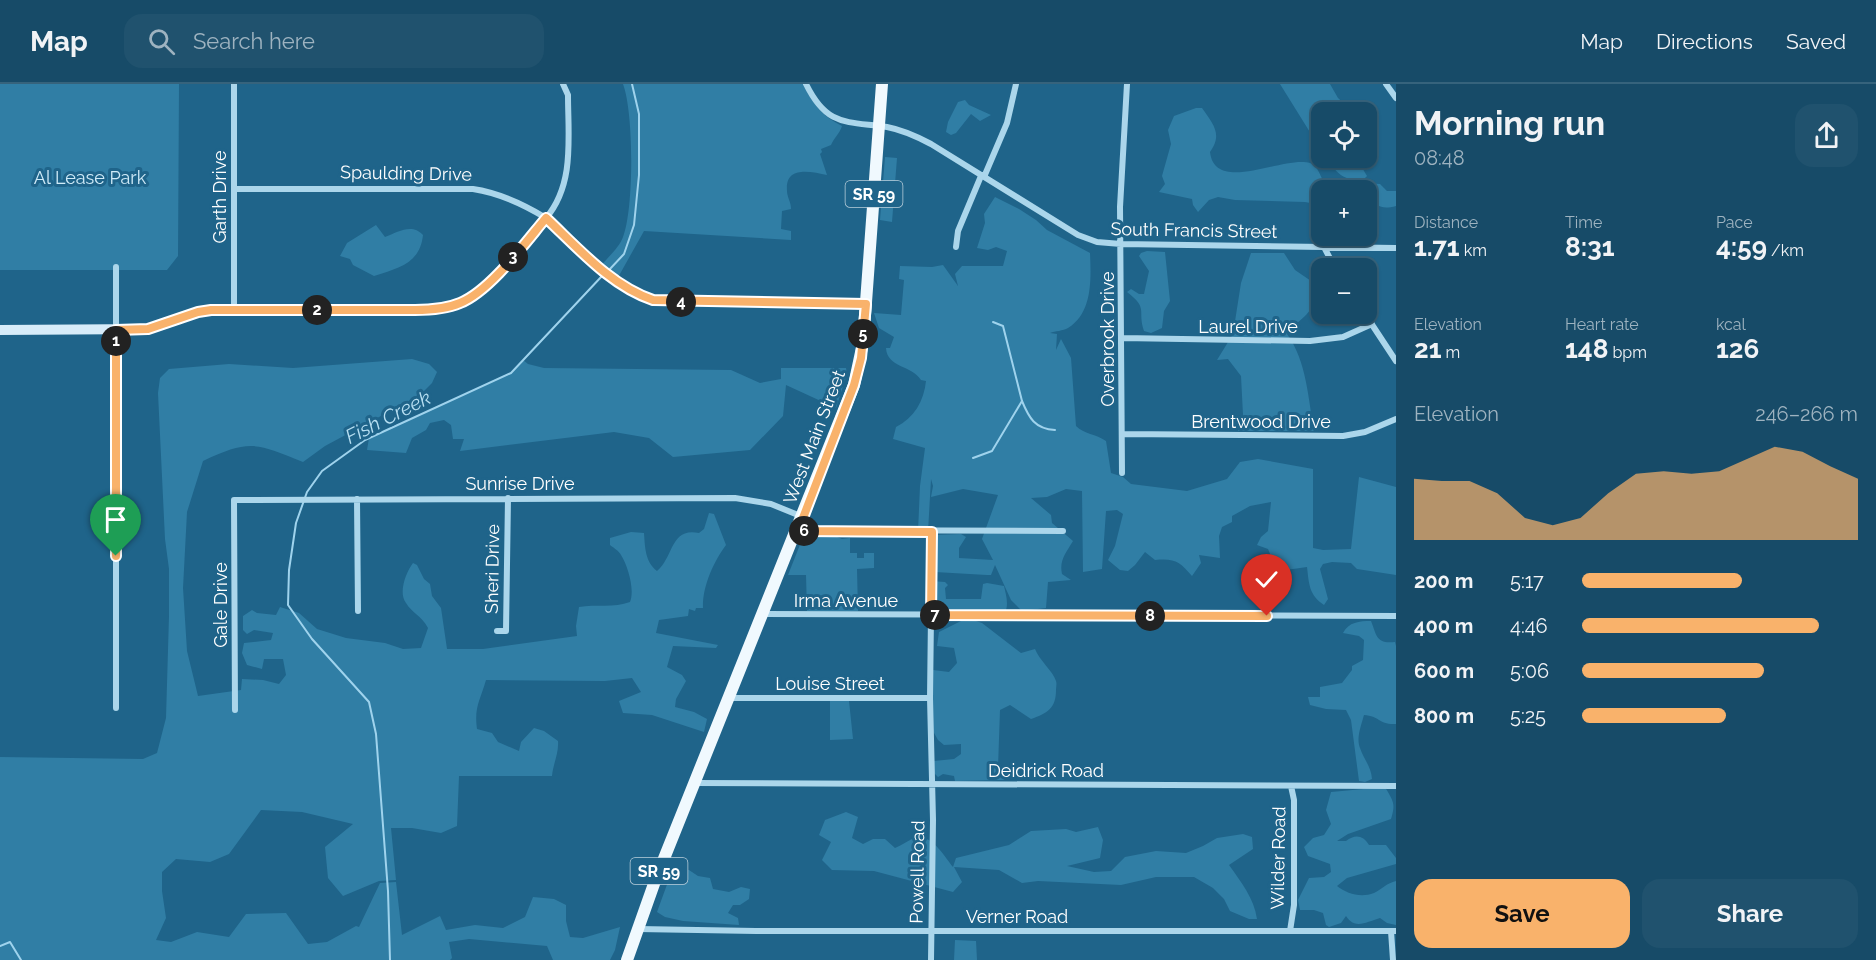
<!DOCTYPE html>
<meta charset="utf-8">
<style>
:root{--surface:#174b68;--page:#20526e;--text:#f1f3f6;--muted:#9eb3c0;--line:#36637c;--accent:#f9b26b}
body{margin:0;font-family:Raleway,sans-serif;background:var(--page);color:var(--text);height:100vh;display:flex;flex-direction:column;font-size:22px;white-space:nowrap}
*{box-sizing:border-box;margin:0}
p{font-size:20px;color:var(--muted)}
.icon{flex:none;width:33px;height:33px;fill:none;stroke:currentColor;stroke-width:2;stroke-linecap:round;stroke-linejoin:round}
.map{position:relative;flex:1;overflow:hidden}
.drawer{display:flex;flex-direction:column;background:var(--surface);width:480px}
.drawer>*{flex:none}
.tools{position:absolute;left:1311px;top:18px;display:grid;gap:12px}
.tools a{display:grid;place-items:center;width:66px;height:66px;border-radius:12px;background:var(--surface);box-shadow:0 2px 4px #0004,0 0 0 2px var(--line);font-size:30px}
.pin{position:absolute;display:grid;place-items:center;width:51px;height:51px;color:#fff;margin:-62px -26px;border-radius:50% 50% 50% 0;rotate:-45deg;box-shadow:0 0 6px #0007}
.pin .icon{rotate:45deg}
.km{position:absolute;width:30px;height:30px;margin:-15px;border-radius:50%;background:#222;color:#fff;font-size:16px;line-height:30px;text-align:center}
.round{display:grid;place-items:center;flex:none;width:63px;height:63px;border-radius:18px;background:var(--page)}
.overview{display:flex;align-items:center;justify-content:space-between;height:102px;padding:0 18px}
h1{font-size:33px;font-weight:700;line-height:45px}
.metrics{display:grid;grid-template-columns:repeat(3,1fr);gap:9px;height:102px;padding:6px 18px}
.metrics div{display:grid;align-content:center}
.metrics b{font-size:26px;font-weight:700}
.metrics small{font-size:16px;font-weight:400}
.metrics p{font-size:16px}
.chart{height:168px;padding:12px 18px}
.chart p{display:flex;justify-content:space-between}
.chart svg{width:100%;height:108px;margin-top:6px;fill:var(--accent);opacity:.7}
.action{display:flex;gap:12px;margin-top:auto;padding:12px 18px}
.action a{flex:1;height:69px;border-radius:18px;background:var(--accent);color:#111;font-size:24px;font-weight:700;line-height:69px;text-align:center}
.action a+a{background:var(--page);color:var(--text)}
ul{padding:0 18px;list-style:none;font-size:20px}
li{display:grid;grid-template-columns:96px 72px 1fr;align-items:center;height:45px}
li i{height:15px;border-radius:8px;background:var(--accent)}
header{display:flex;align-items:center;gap:36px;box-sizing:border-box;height:84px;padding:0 30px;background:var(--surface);border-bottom:2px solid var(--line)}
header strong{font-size:28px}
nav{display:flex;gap:33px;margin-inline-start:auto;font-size:21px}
.search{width:420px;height:54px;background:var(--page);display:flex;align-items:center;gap:15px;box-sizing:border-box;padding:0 21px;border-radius:18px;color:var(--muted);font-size:22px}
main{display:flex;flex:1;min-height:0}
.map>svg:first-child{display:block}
.green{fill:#307ea5}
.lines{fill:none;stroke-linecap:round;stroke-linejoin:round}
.stream{stroke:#9fd3ed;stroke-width:2}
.street{stroke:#abd6eb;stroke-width:6}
.secondary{stroke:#d7ecf9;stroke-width:10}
.primary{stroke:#f0f9fe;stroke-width:12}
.route-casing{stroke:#fff;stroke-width:12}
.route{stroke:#f9b26b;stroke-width:8}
.labels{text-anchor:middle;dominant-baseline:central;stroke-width:6;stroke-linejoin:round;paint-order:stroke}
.shield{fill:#1f648a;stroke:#bcd0dc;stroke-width:1.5}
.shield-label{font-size:16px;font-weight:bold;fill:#fff}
.street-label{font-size:18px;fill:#fff;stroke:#1f648a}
.park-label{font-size:18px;fill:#d0ebf8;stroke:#1f648a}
.water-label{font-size:20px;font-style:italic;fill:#b7dff2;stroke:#1f648a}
</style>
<header>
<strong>Map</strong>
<div class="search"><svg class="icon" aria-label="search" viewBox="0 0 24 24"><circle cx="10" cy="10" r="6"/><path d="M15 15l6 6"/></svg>Search here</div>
<nav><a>Map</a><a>Directions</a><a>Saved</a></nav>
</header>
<main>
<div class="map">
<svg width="1396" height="876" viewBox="0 0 1396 876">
<rect width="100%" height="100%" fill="#1f648a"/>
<path class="green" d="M0,0H179L178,172L167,186H0Z
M623,0H803C812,19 822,32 842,42C840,49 834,54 831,61L821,65L822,68L820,70L827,91C811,88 785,81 787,107C787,113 791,118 791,125L782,127L781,145L791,147V156L644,147L616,197L600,183C607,174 619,164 623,153C634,125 634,29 623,0Z
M1280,0H1330L1338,14L1352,27L1322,28L1321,66Z
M965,16L969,21L991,31L980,37L971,30L956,49L951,51L946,48L948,38L958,18Z
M1196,24H1202C1213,40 1223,50 1210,68C1215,111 1284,71 1310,79C1319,82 1323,98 1326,106H1322L1321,121L1305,118L1235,116L1218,113L1209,116L1198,128L1193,121L1192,115L1159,108L1165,100L1162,92L1171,60L1168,46L1174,32Z
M885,73L897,74L892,138L880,136Z
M1326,74H1359L1358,77L1367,92L1362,97C1341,95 1338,90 1326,74Z
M1365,99L1380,100L1387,107H1396V122C1381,126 1378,122 1367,113L1366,106L1360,105L1359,101Z
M995,113L1019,125L1036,136L1047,146L1090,169C1091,194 1093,229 1068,244C1063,247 1055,247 1050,249L1057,250L1056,266L1061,255L1071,274L1076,342C1084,350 1096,350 1106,357L1111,389L1123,393L1131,400L1187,407L1227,395L1240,378L1258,375L1313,385V464L1323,466L1351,465L1359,393L1396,403V491L1357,485L1351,479L1332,478L1323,480L1320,485L1328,515L1324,521C1309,511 1309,500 1307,483L1286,486L1275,482L1268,465L1257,461L1261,453L1268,447L1271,418L1250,422L1232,432V438L1222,443L1219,452L1220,474L1199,471L1201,479L1192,492C1180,478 1175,474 1155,476L1145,468L1135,481L1128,487L1120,486L1108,476L1115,462L1123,430L1117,426L1106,427L1102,485L1083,488L1082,407L1066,405L1047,413L1031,414L1051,431L1052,439L1073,457C1066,469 1059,476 1062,490L1071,496L1048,498L1046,524L1022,527L1011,516L995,481L991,491H987L935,488L934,451L961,450L966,453L959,464V474L993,476L982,455L998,411L963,405L931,413L933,402L931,395L928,448H918L920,402L925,364L893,355L896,343C914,334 924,317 926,297L921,296C912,281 887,284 886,264H890L894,253L879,244L874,229L901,231L904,196L899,195L900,182L932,183L943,181L958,202L955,190L962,182H1003L1007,167L996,163L988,166L977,164L985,139L984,130Z
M376,141L385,153C398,148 412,139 423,151C420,180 398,184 374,192L353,181L350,175L340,172L347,159Z
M1147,167L1165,168L1170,217L1164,227L1162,244L1151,249L1144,247C1137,226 1149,225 1127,208L1131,205L1139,210H1144L1149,187L1139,172L1141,169Z
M1251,169H1284L1295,186L1314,199C1319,229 1304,229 1287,250C1307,278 1308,314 1314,347H1238L1243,331L1241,292L1228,275L1217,276L1233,250L1241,199Z
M412,275L429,280L437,288L432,299L420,311L325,362L303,378C256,359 250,355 203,377L187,428L183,504L187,567L198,612L241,606L242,595L263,596L279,600L286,591L283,575H264L262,585L247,581L242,569L244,559L271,556L273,549L254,546L247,550L243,546V532L252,526L257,529L276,531L280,523L299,529L317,545L346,554L385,559L403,565L421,564L428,544C421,531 412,529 406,519C398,509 406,488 413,479L417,481L424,495L430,500L432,512L441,524L447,565H483L577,552L576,542L579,523C596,520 614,524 630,518C635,506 628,482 621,471C619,467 614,464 610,461V454L631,448L644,449C645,463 645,478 657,487C674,473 670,443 699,449L704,445L709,429L714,430L726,461C714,477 702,503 703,524H696L695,527L689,525L688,532L659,536L656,549L718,561L716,564L673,562L667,583L682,591L686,597L676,615L675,623L694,628L707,635L704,648L652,631L623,629L619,617L641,608L632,594L605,597L486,596C480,617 474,623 477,645L492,649L498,658L519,667L521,658L534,644L544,647L558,657C559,669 553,680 552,692H459L457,742L441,749L412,744H391L396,796L379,797L343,812L328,794L325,763L353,740L302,728L261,726L229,770L210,778L176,775L162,788V807L166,834L156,856L171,858L197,848L229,853L246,830L286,829L308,860L327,858L356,842L359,843L380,799L396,798L402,851L440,832L446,846L475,841L503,844L525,833L533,813L554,815L566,821V837L570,853L583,854L620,843L615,866L610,876H553L547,862L469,855L449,858L452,874L450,876H0V673L143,675L157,669L166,634L169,532V485L165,455L158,309L160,294L169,285L229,280L293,284Z
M523,276L528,280L544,284L731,286L760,299L781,295V284H846L847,290L836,324L786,301L783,332L750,366L673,373L649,354L614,348L460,367L464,355H453L451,341L444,336L430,339L426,346L412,354L406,369L367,366L369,354L511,289Z
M830,450L842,455L850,454V469H857V474H864V469H874V484L857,485L858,527H807L806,491H788L803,453Z
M931,497L945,498L948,501L945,504L946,515H981L983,500L987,499L1004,502C1006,511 1009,520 1005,529L931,531Z
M970,535L982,539L1021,569L1035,565C1039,576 1053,587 1056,597C1057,600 1056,603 1056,606C1056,624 1048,629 1031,635L1010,621L1000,626L998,684L1007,692L1004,696L955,697L954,692L943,690L938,693L934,689V677L954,675L961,670V660L944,661L938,656L933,647V586L949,588L957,579L954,564L937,562L939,548L963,536Z
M1371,537C1377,552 1376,560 1395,558L1396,562V640C1379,641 1380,632 1364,631C1361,642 1356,654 1360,664C1364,676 1371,682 1372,695L1365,698L1359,697L1351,636L1346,626L1326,625L1310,621L1308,613H1320V603L1342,599L1352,586V582L1363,576L1364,556L1359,552L1343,549C1349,538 1359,537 1371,537Z
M830,617H849L853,655L830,656Z
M1385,703C1393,717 1396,719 1391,735L1348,750L1337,757H1346C1355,750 1363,751 1369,761H1386L1396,774V780L1347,794L1337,802C1347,810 1361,814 1374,809C1382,805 1387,799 1396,797V841L1387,839L1380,834C1366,838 1355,846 1346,832L1341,839L1329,843L1326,841L1323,829L1314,826H1300L1298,816L1309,794L1324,793L1331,788L1330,780L1308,772L1304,763L1313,754L1324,751L1331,740L1326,726L1331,708Z
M846,728L858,733L852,754L863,760L873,755H885L895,764C902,761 906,758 912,755C930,746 944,772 953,783L956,774L1009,761L1031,747L1066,745L1076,748L1098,743L1103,756L1100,774L1067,782L1094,788L1111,787L1125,773L1156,767L1186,769L1203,762L1217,754L1243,750L1252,753L1253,765L1229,781C1241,798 1254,814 1257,835H1249L1230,827L1224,815L1213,804L1194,793H1156L1121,801L1038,797L1022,799L999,786L954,783L962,798L953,808L874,787L832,786L822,776L831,758L819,751L825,736Z
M673,784L689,786L698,792L710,794L713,805L729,808L741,803L750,805L749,815L740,821H733L728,829L738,834L739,841L683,837L665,833L657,828Z
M955,856L976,857L977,876H954Z"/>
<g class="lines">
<path class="stream" d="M609,186L624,170L634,141L639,91V30L632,0
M993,238L1003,242L1022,317C1029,334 1035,345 1055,346
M973,374L992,367L1022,317
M0,862L10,858L21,876
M390,876L388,807L376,650L369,618L312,555L288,521L289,486L296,439L307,408L322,387L365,356L511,289L602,192"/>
<path class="street" d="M806,0C827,43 846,37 887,43C903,46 916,52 931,60L1078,151L1097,158L1121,160L1396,164
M1386,0L1396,14
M984,93L1007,39L1016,0
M234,105H473C500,109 523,120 546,134C575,100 568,53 568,11L563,0
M1329,152L1330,163
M956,163L958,147L981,92
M1324,163L1335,184
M234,226V0
M1365,230L1396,277
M1122,254L1310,257L1343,253L1372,240
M1122,350L1343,352L1365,348L1396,335
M1122,389L1120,123L1127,0
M357,415L358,527
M798,446L1063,447
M764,530L1396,532
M497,547H506L508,414
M730,614H930
M116,624V183
M235,626L234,416L735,414L771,420L803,433
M695,699L1396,702
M638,845L756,847H1396
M1290,847L1294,821V716L1291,702
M1391,847L1393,876
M931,876L933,736L930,614L932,448"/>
<path class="secondary" d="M0,246L148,245L198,228L211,226H415C430,226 446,225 460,219C490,207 525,159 546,134C577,162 613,204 653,216L866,220"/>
<path class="primary" d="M627,876L655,797L854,301L863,259L882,0"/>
</g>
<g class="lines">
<defs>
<path id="route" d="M116,472V246L148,245L198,228L211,226H415C430,226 446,225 460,219C490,207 525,159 546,134C578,164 611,202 653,216L866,220L861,274L854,301L798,447L932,448L931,531L1267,532"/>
</defs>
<use href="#route" class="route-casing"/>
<use href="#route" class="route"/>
</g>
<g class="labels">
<g class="shield">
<rect x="845.5" y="97" width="57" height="26" rx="4.5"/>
<rect x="630.5" y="774" width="57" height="26" rx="4.5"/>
</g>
<g class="shield-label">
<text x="874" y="110">SR 59</text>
<text x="659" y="787">SR 59</text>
</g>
<g class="street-label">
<text transform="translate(406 89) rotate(1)">Spaulding Drive</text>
<text transform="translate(219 113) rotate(-90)">Garth Drive</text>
<text transform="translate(1194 146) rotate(1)">South Francis Street</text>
<text x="1248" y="242">Laurel Drive</text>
<text transform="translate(1107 255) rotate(-90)">Overbrook Drive</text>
<text x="1261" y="337">Brentwood Drive</text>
<text transform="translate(814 353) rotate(-69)">West Main Street</text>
<text x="520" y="399">Sunrise Drive</text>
<text transform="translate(492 485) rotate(-89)">Sheri Drive</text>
<text x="846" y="516">Irma Avenue</text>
<text transform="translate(220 521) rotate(-90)">Gale Drive</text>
<text x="830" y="599">Louise Street</text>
<text x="1046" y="686">Deidrick Road</text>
<text transform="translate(1278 774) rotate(-89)">Wilder Road</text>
<text transform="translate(917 788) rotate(-89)">Powell Road</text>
<text x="1017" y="832">Verner Road</text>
</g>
<g class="park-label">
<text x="90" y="93">Al Lease Park</text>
</g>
<g class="water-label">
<text transform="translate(388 333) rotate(-27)">Fish Creek</text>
</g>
</g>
</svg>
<div class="tools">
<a><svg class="icon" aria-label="locate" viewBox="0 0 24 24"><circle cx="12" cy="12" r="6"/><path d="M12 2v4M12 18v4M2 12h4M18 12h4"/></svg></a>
<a>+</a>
<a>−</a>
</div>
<div class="pin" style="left:116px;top:472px;background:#1e9e55"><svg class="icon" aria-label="arrive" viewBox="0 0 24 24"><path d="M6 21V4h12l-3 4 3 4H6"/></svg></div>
<div class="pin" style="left:1267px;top:532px;background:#d93025"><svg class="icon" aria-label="check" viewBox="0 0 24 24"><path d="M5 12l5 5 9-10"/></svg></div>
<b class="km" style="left:116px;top:257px">1</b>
<b class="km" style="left:317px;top:226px">2</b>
<b class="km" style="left:513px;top:173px">3</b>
<b class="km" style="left:681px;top:218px">4</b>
<b class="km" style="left:863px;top:250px">5</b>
<b class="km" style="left:804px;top:447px">6</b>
<b class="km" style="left:935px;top:531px">7</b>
<b class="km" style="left:1150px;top:532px">8</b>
</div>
<section class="drawer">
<div class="overview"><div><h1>Morning run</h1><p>08:48</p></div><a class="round"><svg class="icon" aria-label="share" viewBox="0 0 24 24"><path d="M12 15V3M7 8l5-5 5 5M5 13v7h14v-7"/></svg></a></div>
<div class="metrics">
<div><p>Distance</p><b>1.71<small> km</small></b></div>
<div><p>Time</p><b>8:31</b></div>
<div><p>Pace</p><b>4:59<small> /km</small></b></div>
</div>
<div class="metrics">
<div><p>Elevation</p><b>21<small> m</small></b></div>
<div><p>Heart rate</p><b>148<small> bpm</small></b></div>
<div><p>kcal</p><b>126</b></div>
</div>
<div class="chart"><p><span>Elevation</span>246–266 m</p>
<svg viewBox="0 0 160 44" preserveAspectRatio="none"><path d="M0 44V19L10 20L20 20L30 25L40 35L50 38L60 35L70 25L80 17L90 16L100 17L110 16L120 11L130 6L140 8L150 14L160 19V44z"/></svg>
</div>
<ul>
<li><b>200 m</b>5:17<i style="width:58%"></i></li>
<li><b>400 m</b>4:46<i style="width:86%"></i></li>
<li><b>600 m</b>5:06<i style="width:66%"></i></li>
<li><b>800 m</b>5:25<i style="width:52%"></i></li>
</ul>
<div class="action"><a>Save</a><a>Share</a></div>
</section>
</main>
